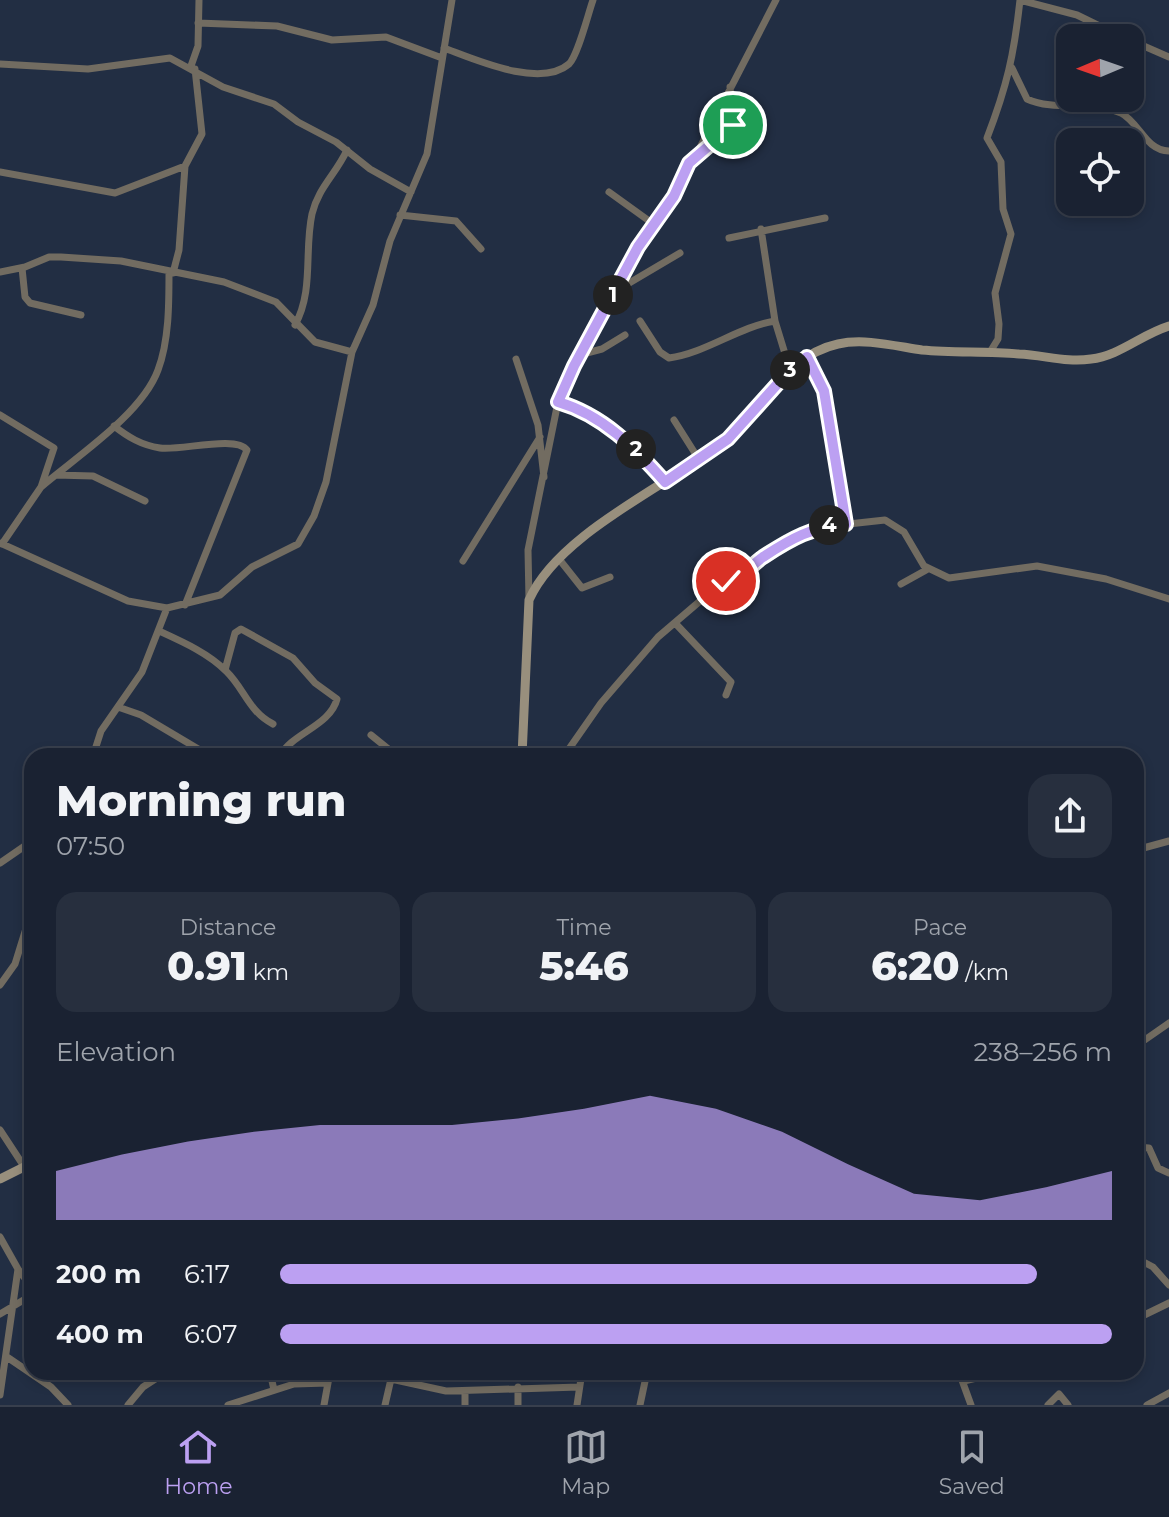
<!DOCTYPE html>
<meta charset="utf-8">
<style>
:root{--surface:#1a2232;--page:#272f3e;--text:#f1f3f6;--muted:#9fa4ac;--line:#383f4d;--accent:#bca0f2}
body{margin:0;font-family:Montserrat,sans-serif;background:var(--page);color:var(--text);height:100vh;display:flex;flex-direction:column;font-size:30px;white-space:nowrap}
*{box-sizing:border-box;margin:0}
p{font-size:26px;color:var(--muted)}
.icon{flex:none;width:44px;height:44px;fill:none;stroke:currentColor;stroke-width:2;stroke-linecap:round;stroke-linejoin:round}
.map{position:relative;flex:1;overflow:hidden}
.details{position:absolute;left:24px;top:748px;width:1120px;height:632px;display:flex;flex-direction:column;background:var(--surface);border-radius:24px;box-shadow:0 4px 12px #0003,0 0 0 2px var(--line)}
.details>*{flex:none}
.needle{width:52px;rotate:268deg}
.controls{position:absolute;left:1056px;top:24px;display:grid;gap:16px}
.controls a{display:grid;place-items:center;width:88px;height:88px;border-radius:16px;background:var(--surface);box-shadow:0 4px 12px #0003,0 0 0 2px var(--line);font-size:40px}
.pin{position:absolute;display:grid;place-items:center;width:68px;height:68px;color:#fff;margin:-34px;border:4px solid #fff;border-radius:50%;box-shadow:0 2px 8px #0007}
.km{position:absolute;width:40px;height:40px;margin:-20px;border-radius:50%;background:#222;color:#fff;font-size:22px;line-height:40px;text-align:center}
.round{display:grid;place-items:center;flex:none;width:84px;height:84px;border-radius:24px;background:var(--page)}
.head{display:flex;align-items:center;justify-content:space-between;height:136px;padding:0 32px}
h1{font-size:44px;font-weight:800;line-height:60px}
.metrics{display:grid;grid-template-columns:repeat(3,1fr);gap:12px;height:136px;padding:8px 32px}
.metrics div{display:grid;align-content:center;border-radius:20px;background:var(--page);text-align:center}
.metrics b{font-size:40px;font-weight:800}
.metrics small{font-size:22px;font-weight:400}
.metrics p{font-size:22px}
.chart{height:224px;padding:16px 32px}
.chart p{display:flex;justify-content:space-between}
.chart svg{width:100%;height:144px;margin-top:8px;fill:var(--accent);opacity:.7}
ul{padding:0 32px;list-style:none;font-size:26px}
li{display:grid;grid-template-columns:128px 96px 1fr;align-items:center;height:60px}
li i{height:20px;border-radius:10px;background:var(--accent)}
.dock{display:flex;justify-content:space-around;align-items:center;height:112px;border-top:2px solid var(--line);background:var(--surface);font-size:22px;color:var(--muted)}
.dock a{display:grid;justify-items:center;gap:4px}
.dock .active{color:var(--accent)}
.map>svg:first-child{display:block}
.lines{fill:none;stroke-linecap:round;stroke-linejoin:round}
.street{stroke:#726c61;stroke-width:7}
.secondary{stroke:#988f7d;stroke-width:9}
.route-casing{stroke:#fff;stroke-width:16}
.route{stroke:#bca0f2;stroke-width:10}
</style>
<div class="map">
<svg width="1169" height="1405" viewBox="0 0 1169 1405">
<rect width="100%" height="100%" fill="#222e43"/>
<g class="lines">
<path class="street" d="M1020,0L1077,15L1124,38
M198,23L277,26L332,40L386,37L442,58
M1130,40L1169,57
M444,48C474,59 540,89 569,64C578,55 588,14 593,0
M0,64L88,69L170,58L223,87L274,104L298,122L336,142L370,169L411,192
M191,66L198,46L199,0
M1012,68L1027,99C1055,112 1093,100 1121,113C1140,123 1145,150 1169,151
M691,162L733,125L730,87
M0,172L115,193L185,166
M609,192L652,223
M400,215L456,221L481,249
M761,229L775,321L790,370
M729,238L825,218
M22,268L25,297L30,303L81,315
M0,272L25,267L49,257H61L121,261L224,282L276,302L315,342L352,352
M173,273L179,250L185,166L202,134L195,69
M614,292L680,253
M640,321L660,352L669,358C706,353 738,327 775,321
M295,325C314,291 304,251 312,214C318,188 336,174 347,150
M990,352L998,339L999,324L995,293L1011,234L1003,209L1001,162L987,138C1007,86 1014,55 1020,0
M579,355L602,349L625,335
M807,357L824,391L846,524
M516,359L538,425L544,477
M558,402C603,415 635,448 665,482
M0,415L54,448L41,487L2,544
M674,420L698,458
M114,426C128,437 141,445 160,448C180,451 236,435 247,450L185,605
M56,475L93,476L145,501
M41,487C76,457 142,414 158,370C169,341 169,304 169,273
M0,543L128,601L167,608L220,595L252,567L298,544L314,516L326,482L352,352L373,305L390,241L427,154L452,0
M559,559L582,588L610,577
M463,561L540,437
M901,584L928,569
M529,600L528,550L558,402L565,384L638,247L678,190L776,0
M676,624L731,682L726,695
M159,631C183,642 208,653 226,671C244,688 249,712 273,724
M225,670L235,633L241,629L293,658L315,683L337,699C330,726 292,733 280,756
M118,707L141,715L210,756
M371,735L397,756
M93,756L101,731L142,672L167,608
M564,756L601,703L658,637L720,584L744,574L765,556L812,528L885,520L904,532L924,566L949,578L1037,566L1106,579L1169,599
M1136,850L1169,841
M0,863L32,841
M0,985L15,964L32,909
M1136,1046L1169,1023
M0,1130L25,1168
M1136,1147L1149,1148L1158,1168L1169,1173
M0,1237L18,1269L0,1395
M1136,1258L1153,1267L1169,1285
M18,1269L32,1288
M0,1314L32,1295
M1136,1319L1169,1303
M7,1357L51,1387L68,1405
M270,1372L274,1390
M359,1372L446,1391L579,1387
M959,1372L971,1405
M964,1381L1001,1372
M128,1405L143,1387L166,1372
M228,1405L294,1384L328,1383
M324,1405L330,1372
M385,1405L391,1379
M465,1405V1391
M518,1405V1387
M577,1405L582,1372
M640,1405L647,1372
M1048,1405L1059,1394L1068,1405
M1147,1405L1169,1393"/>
<path class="secondary" d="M522,756L529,600C559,532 672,484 729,438C767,407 786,355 838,344C864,338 895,346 922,350C954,353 987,351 1019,354C1044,355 1067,363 1091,359C1119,356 1142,334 1169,326
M0,1179L32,1163"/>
</g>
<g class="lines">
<defs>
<path id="route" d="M726,581C743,578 750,566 763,557C792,538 812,527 846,524L824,391L807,357L790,370L728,439L665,482C635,448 603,415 558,402L574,366L638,247L674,196L689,163L733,125"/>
</defs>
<use href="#route" class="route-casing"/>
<use href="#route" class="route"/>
</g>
</svg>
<div class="controls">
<a><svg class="needle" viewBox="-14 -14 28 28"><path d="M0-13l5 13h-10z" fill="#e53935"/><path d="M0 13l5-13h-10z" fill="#9fa4ac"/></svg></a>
<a><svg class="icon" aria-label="locate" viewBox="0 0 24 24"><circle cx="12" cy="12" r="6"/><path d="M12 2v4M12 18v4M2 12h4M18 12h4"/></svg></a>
</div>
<div class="pin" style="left:733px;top:125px;background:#1e9e55"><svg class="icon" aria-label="arrive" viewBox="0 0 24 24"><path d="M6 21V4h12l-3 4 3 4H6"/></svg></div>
<div class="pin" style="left:726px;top:581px;background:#d93025"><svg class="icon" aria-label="check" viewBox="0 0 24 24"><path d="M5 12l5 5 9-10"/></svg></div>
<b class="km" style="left:613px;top:295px">1</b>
<b class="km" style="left:636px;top:449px">2</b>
<b class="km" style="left:790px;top:370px">3</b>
<b class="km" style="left:829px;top:525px">4</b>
<section class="details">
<div class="head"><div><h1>Morning run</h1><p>07:50</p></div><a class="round"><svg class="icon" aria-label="share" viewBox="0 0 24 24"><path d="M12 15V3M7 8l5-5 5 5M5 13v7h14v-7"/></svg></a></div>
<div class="metrics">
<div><p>Distance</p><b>0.91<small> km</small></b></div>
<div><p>Time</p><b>5:46</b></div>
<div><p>Pace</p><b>6:20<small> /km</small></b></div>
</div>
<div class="chart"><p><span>Elevation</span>238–256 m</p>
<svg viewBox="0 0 160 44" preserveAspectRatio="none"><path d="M0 44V29L10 24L20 20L30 17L40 15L50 15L60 15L70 13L80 10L90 6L100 10L110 17L120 27L130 36L140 38L150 34L160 29V44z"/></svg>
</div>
<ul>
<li><b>200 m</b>6:17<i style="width:91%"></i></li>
<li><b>400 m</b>6:07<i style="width:100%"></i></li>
</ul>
</section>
</div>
<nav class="dock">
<a class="active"><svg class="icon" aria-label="home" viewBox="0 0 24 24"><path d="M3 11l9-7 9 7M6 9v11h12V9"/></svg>Home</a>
<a><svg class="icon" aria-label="map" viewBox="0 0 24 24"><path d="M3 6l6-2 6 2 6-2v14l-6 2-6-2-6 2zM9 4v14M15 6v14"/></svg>Map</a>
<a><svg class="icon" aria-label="saved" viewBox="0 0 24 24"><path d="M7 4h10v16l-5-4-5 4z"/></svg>Saved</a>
</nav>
